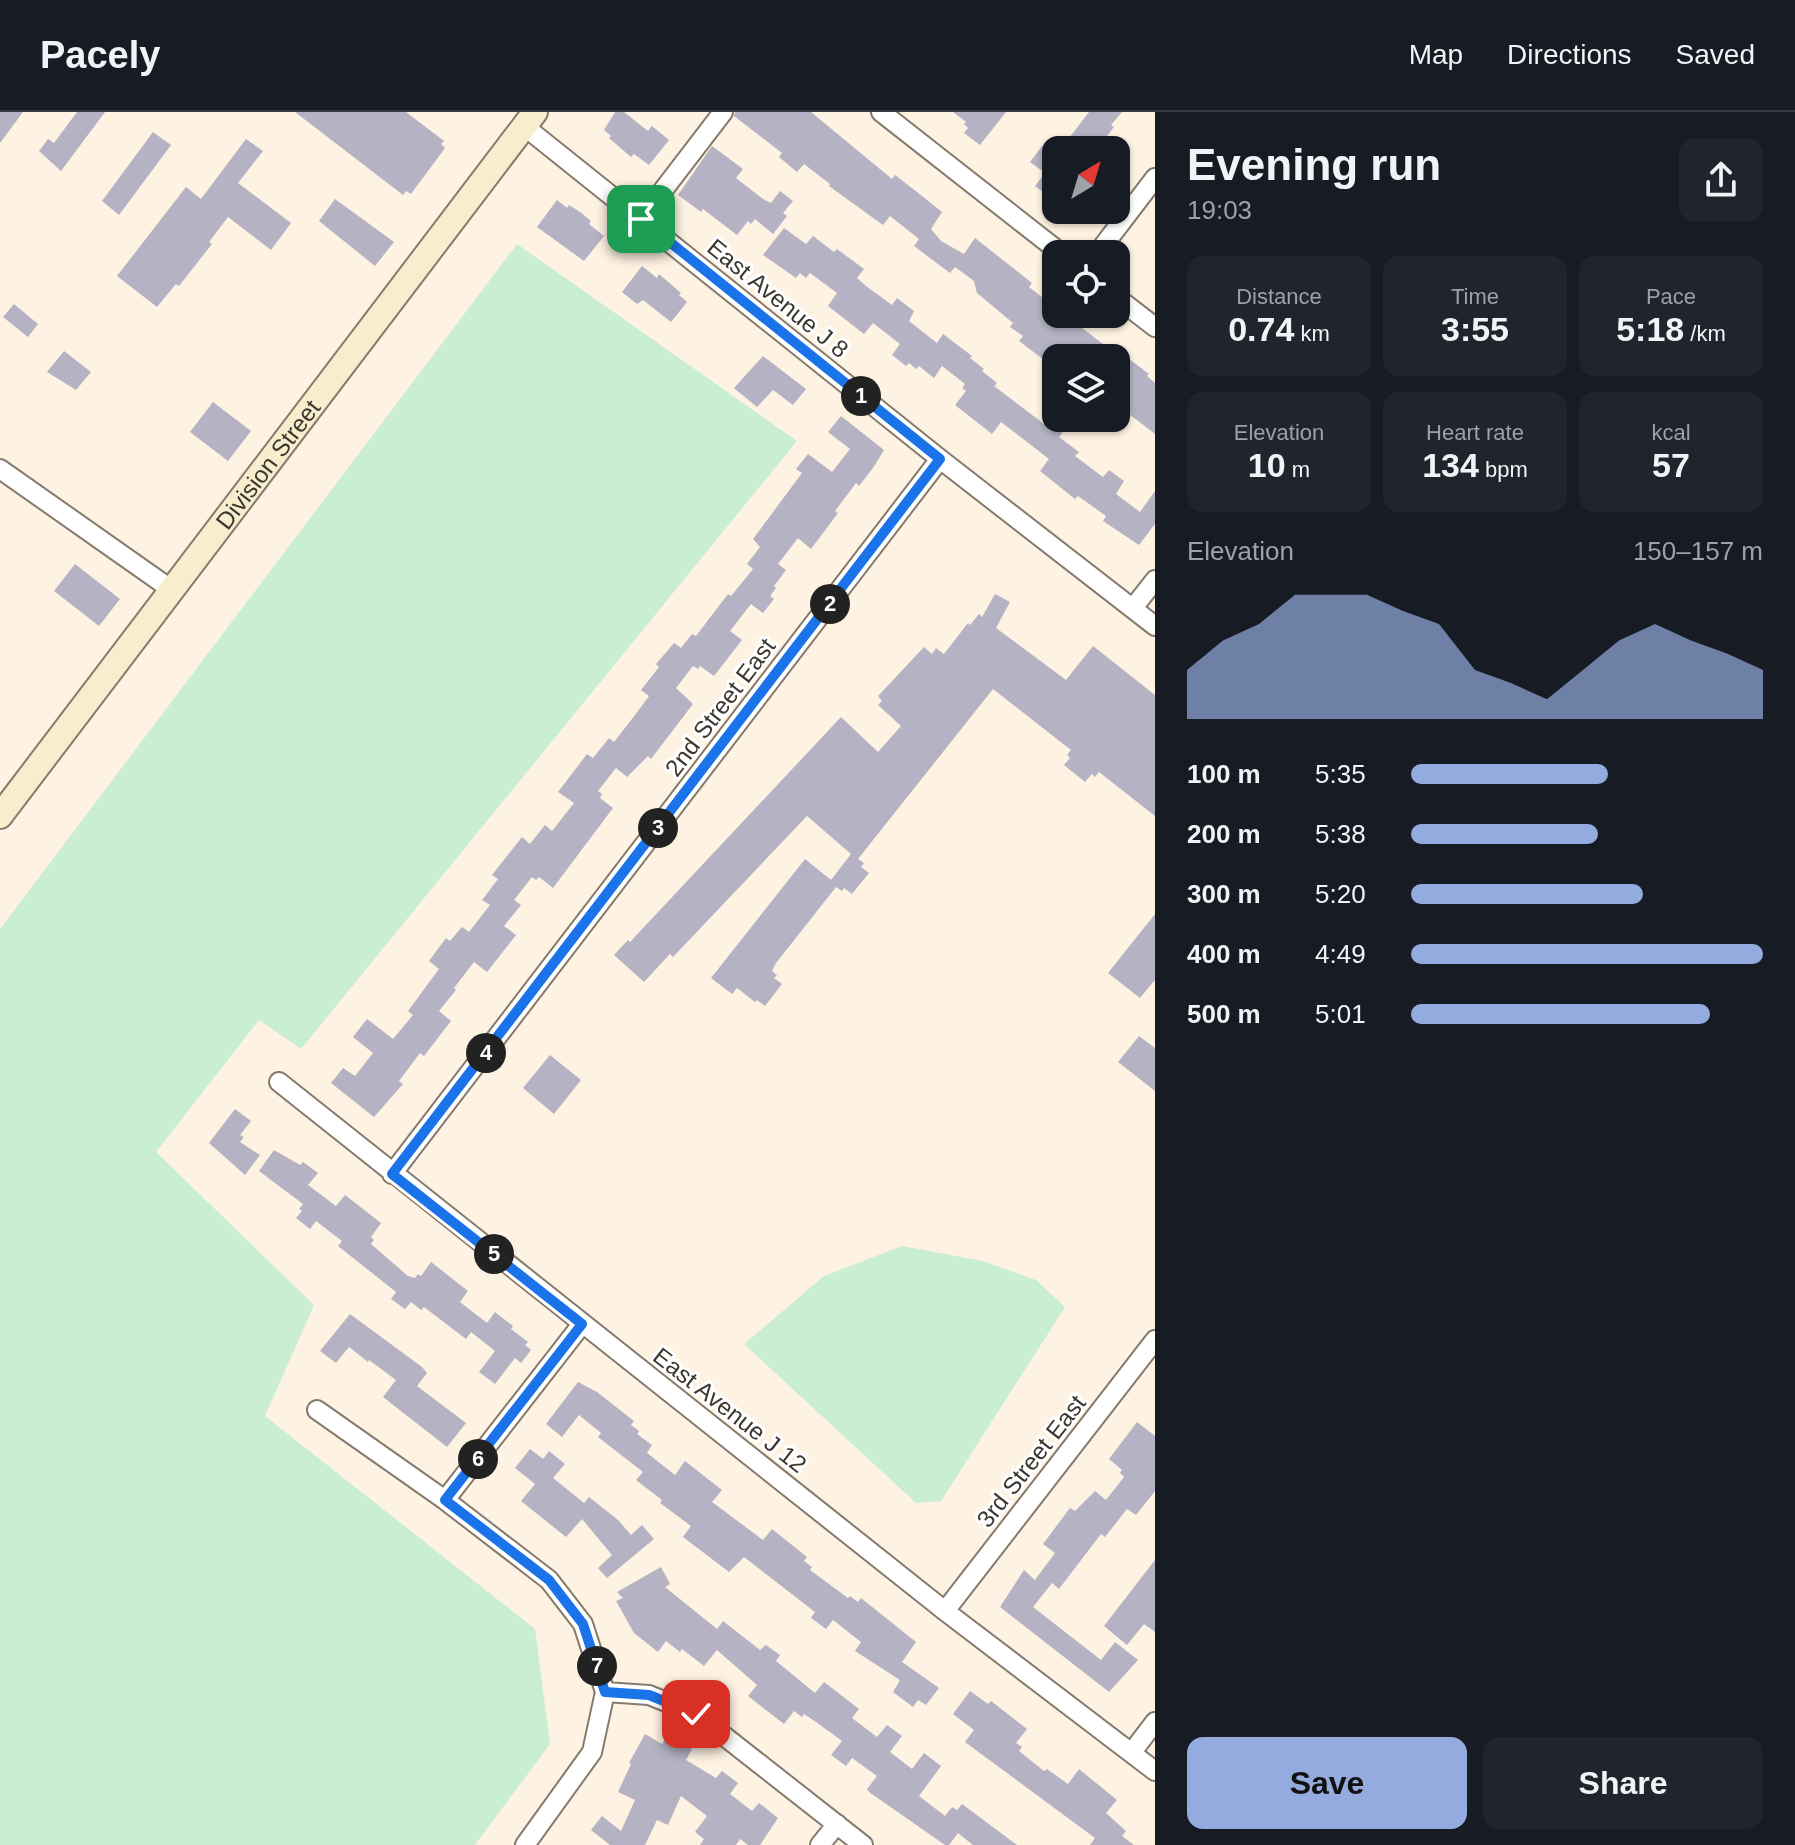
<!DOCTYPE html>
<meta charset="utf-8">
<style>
:root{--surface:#171b24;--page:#20242c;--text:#f1f3f6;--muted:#9ea1a6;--line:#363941;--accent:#93abde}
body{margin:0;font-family:Helvetica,sans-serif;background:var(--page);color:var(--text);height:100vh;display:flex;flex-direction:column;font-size:30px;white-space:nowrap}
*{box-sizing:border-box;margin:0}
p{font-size:26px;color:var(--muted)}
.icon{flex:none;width:44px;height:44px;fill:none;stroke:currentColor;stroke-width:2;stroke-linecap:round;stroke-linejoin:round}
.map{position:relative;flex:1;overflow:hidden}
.details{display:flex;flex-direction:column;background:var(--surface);width:640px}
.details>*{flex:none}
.needle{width:52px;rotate:38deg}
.tools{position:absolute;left:1042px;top:24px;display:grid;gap:16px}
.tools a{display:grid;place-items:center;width:88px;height:88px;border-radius:16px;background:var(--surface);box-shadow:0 2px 6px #0004;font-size:40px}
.pin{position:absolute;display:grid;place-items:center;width:68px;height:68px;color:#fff;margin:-34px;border-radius:16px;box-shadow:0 4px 12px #0006}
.km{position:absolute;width:40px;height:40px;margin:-20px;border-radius:50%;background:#222;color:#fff;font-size:22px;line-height:40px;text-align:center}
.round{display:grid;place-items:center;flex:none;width:84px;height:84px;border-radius:16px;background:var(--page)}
.overview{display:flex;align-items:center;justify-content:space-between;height:136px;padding:0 32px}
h1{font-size:44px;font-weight:600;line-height:60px}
.stats{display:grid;grid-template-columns:repeat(3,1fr);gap:12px;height:136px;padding:8px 32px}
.stats div{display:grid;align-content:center;border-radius:16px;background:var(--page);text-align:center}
.stats b{font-size:34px;font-weight:600}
.stats small{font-size:22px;font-weight:400}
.stats p{font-size:22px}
.chart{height:224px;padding:16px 32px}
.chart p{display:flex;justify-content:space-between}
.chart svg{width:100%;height:144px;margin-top:8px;fill:var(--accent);opacity:.7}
.button{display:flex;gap:16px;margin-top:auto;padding:16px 32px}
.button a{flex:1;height:92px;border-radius:16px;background:var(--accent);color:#111;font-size:32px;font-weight:600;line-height:92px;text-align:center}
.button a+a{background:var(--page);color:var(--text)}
ul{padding:0 32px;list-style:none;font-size:26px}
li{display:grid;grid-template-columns:128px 96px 1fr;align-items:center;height:60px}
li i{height:20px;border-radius:10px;background:var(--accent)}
header{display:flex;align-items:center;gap:48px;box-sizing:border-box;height:112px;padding:0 40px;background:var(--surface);border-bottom:2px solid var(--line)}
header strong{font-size:38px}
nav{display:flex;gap:44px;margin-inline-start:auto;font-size:28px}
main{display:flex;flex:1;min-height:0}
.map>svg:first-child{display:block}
.green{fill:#c9eed4}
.building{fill:#b5b2c4}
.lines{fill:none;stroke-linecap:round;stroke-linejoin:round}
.street-casing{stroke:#857a6c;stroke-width:22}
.secondary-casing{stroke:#857a6c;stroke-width:28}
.street{stroke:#fff;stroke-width:18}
.secondary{stroke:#f8eecd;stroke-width:24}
.route-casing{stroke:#fff;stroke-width:16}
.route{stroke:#1a73e8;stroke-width:10}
.labels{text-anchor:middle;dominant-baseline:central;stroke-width:6;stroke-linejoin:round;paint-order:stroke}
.street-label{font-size:24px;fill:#3b3630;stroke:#fff}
</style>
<header>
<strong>Pacely</strong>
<nav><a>Map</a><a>Directions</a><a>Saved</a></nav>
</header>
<main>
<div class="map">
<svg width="1155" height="1733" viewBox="0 0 1155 1733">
<rect width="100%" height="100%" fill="#fef2e2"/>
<path class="green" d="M517,132L797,329L301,937L259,908L156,1040L314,1193L265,1304L535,1517L550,1632L475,1733H0V817Z
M902,1134L983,1149L1036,1168L1065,1195L941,1389L916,1391L744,1232L824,1164Z"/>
<path class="building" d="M0,0H23L0,31Z
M77,0H105L61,59L39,39L48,27L54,31Z
M295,0H406L444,29L441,32L445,36L411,82L406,79L403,83Z
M615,0H624L648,19L652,14L669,28L649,53L634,42L631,45L609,26L611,24L604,18Z
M735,0H811L892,67L895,63L917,80L942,100L931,117L941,129L964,142L975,126L1032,171L1029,175L1056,196V202H1064L1116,242V237L1149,262L1147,264L1155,271V322L1116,292V246H1056V257L1019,229L1023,224L1010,215L1013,211L977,181L974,169L955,155L950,161L914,134L919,127L890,104L883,113L829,74L830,72L804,52L797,60L779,45L782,41L734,4Z
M953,0H1006L980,33L964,21L968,16L964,12L966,10Z
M1089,0H1122L1111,13L1114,15L1096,38H1060Z
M153,20L171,33L119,103L102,89Z
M246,27L263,39L238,71L291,111L271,138L228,105L209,130L212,132L179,174L176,172L157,195L117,164L186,75L201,87Z
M1046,29L1056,37V90L1035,74L1045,61L1030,50Z
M712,34L743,57L736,66L763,87L771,91L780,79L793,89L783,101L787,104L773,122L755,107L751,112L748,109L737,123L703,97L701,100L678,83Z
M335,87L394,130L375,154L319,109Z
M557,88L567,96L569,93L580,100L591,109L589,112L604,124L584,149L537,115Z
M784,116L806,132L813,124L834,140L837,137L864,157L857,166L866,174L892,193L897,186L914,199L909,209L937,231L943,222L972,244L970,246L984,257L982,259L997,271L994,274L1044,312L1050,304L1066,316L1059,325L1079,340L1075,344L1103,365L1109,358L1124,369L1116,382L1140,400L1155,379V412L1139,433L1103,409L1106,404L1078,384L1075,387L1040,359L1049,347L1001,310L992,322L955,293L966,279L962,276L965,272L942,254L934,266L919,254L916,257L909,251L906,254L892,243L900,232L873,211L864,222L828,194L837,181L810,161L806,166L800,161L796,166L763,143Z
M642,154L657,166L659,162L681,181L679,183L687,190L671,210L643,188L637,192L622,180Z
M14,192L38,212L28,225L3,205Z
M64,239L91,260L76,278L47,260Z
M763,244L806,277L793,293L773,278L757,295L734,276Z
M213,290L251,319L228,349L190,320Z
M841,304L884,338L873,356L859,374L856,371L835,399L838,401L811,437L798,426L778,452L786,458L774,474L776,476L770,484L774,487L763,501L751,492L730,519L742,528L714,564L700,554L698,557L693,554L676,576L693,592L651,647L648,644L627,665L616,656L598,679L602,682L600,686L613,696L553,776L539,765L536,768L532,765L514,788L521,793L504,814L516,823L487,860L474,850L454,876L456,878L439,899L451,909L424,944L420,941L399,969L403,972L374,1005L331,971L343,956L355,964L373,941L353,925L367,907L393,927L413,903L408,899L439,857L429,849L446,826L450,829L462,815L469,820L490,793L482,788L498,767L492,763L522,725L530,732L545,713L552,719L574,691L558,680L587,642L593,646L609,626L614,630L635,603L649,584L641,578L659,555L656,552L674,531L681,536L692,522L696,524L728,482L731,484L753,457L747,452L760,435L753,427L802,361L796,357L808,342L832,360L850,337L828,320Z
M75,452L120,487L99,514L54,479Z
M995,482L1010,490L996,516L1066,568L1093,534L1155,583V704L1099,660L1095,665L1092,662L1085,670L1064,653L1070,646L1067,643L1071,638L993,577L858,747L864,751L861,755L869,761L852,782L844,776L842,779L836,775L776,851L772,859L777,863L774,866L782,872L765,894L757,888L755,890L737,876L732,882L711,866L805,747L831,768L851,742L807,704L673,845L670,842L644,870L614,843L628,828L630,830L841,605L878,640L901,614L878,593L882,589L878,584L924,535L932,542L936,536L944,542L968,511L970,513L979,502L982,505Z
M1155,802V868L1140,886L1108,861Z
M1139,924L1155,936V979L1118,950Z
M550,943L581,968L554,1002L523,976Z
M235,997L251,1009L240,1023L244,1025L240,1030L260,1043L245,1063L209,1031Z
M274,1038L300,1053L303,1050L318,1061L308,1073L336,1094L345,1083L381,1111L371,1125L374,1128L371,1132L408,1164L415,1166L418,1162L421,1164L431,1150L468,1179L460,1190L487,1211L495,1200L513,1214L511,1217L528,1230L525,1233L531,1238L521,1251L515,1246L495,1272L479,1260L495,1239L471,1220L466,1227L424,1195L421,1198L411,1190L405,1197L391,1187L396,1180L338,1134L342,1129L316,1109L310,1117L296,1106L302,1099L299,1097L303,1092L259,1059Z
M350,1202L422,1255L427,1261L417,1274L466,1311L447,1335L383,1285L396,1268L369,1248L368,1250L349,1235L336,1251L320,1239Z
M578,1270L597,1280L634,1309L631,1313L639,1319L637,1322L652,1333L647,1341L675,1363L685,1349L722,1378L712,1390L763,1428L772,1417L807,1445L804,1449L812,1455L810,1458L848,1486L850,1484L858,1490L861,1486L916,1530L902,1550L939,1576L926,1593L918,1588L913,1595L893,1580L900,1568L855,1539L861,1530L833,1508L826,1517L811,1506L815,1500L744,1445L729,1460L683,1425L691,1414L660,1391L662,1388L636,1368L643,1360L598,1325L601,1321L579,1303L562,1325L546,1312Z
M1137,1310L1155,1324V1379L1136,1403L1127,1397L1105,1425L1101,1422L1059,1477L1052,1471L1033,1495L1101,1548L1115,1530L1138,1548L1109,1580L1000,1495L1024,1458L1035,1468L1055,1441L1043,1432L1070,1396L1075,1399L1095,1379L1106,1388L1124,1365L1120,1361L1122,1358L1109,1347Z
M530,1337L543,1347L549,1339L565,1352L553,1366L584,1391L589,1385L618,1408L631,1423L642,1413L654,1427L607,1466L598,1456L612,1443L582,1407L566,1425L521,1389L535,1372L515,1356Z
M1155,1448V1520L1144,1512L1127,1533L1104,1514Z
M661,1455L670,1472L665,1475L717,1517L723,1509L760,1538L766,1533L780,1543L776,1549L815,1581L824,1570L859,1597L852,1606L877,1625L887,1613L902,1624L890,1640L912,1657L924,1641L941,1654L919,1684L945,1704L952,1695L957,1698L962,1692L1017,1733H973L958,1721L949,1733H945L869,1680L867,1677L877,1664L852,1646L846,1654L831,1643L842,1629L816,1610L804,1602L802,1605L794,1599L784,1612L748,1584L757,1573L717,1538L704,1554L682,1537L680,1540L666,1529L658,1540L634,1521L616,1489L623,1486L617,1480Z
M970,1579L988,1592L991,1589L1027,1617L1016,1631L1022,1635L1019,1639L1044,1659L1047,1657L1068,1672L1079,1657L1117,1688L1106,1701L1126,1719L1122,1724L1134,1733H1090L1095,1726L965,1630L974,1618L953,1602Z
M645,1622L662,1632L668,1623L692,1637L686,1648L716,1666L722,1659L738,1671L730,1682L752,1699L759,1691L778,1706L760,1733H748L740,1727L736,1733H700L704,1727L695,1720L707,1704L681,1684L668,1713L657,1708L645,1733H610L591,1718L602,1704L621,1719L635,1688L618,1680L631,1652L629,1651Z"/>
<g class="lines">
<defs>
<path id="street" d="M881,0L1062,142
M524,14L940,347L1155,514
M641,107L723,0
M1097,142L1155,66
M1116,185L1155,215
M0,357L172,478
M1133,496L1155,468
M279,970L945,1499L1155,1659
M392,1062L940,347
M317,1298L445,1388L549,1468L583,1512L605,1580L592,1640L525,1733
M445,1388L582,1212
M945,1499L1155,1228
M605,1580L649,1583L696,1602L863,1733
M1132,1640L1155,1610
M820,1733L837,1712"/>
<g id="secondary">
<path id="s1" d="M0,704L535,0"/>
</g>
</defs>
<use href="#street" class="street-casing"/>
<use href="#secondary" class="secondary-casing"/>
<use href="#street" class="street"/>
<use href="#secondary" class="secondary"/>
</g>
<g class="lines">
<defs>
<path id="route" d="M641,107L940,347L392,1062L582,1212L445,1388L549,1468L583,1512L605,1580L649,1583L696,1602"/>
</defs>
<use href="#route" class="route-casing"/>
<use href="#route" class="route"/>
</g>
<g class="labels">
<g class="street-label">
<text transform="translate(778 186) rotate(39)">East Avenue J 8</text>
<text stroke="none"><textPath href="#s1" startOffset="442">Division Street</textPath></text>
<text transform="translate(720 595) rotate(-53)">2nd Street East</text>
<text transform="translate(730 1298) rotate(38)">East Avenue J 12</text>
<text transform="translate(1031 1349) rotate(-52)">3rd Street East</text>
</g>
</g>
</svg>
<div class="tools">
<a><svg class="needle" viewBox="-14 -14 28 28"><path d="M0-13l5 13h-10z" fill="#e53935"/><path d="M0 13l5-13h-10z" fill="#9ea1a6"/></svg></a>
<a><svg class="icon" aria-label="locate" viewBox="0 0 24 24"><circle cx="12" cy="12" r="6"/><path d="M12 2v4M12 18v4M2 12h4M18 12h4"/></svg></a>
<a><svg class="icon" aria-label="layers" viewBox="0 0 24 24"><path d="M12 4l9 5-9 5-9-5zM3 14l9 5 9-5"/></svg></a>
</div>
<div class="pin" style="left:641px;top:107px;background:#1e9e55"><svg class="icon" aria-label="arrive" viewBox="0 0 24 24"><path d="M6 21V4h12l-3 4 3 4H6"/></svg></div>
<div class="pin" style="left:696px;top:1602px;background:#d93025"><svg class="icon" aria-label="check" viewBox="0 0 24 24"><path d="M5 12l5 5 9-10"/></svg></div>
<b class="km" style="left:861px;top:284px">1</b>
<b class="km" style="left:830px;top:492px">2</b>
<b class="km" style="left:658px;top:716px">3</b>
<b class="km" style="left:486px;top:941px">4</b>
<b class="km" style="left:494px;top:1142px">5</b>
<b class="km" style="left:478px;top:1347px">6</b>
<b class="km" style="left:597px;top:1554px">7</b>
</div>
<section class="details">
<div class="overview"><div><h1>Evening run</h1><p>19:03</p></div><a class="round"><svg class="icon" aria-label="share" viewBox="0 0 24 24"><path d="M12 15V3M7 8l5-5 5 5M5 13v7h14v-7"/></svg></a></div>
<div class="stats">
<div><p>Distance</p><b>0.74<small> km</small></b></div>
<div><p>Time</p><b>3:55</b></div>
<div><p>Pace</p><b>5:18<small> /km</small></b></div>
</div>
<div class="stats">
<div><p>Elevation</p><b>10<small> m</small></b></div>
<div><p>Heart rate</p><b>134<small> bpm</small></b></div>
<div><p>kcal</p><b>57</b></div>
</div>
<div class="chart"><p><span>Elevation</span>150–157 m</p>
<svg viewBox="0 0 160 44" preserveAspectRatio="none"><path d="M0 44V29L10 20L20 15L30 6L40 6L50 6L60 11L70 15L80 29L90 33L100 38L110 29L120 20L130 15L140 20L150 24L160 29V44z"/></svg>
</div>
<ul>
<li><b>100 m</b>5:35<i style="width:56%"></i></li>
<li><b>200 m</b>5:38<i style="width:53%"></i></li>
<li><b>300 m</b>5:20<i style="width:66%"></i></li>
<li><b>400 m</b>4:49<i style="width:100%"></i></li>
<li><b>500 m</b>5:01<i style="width:85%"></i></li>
</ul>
<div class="button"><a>Save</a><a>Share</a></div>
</section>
</main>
